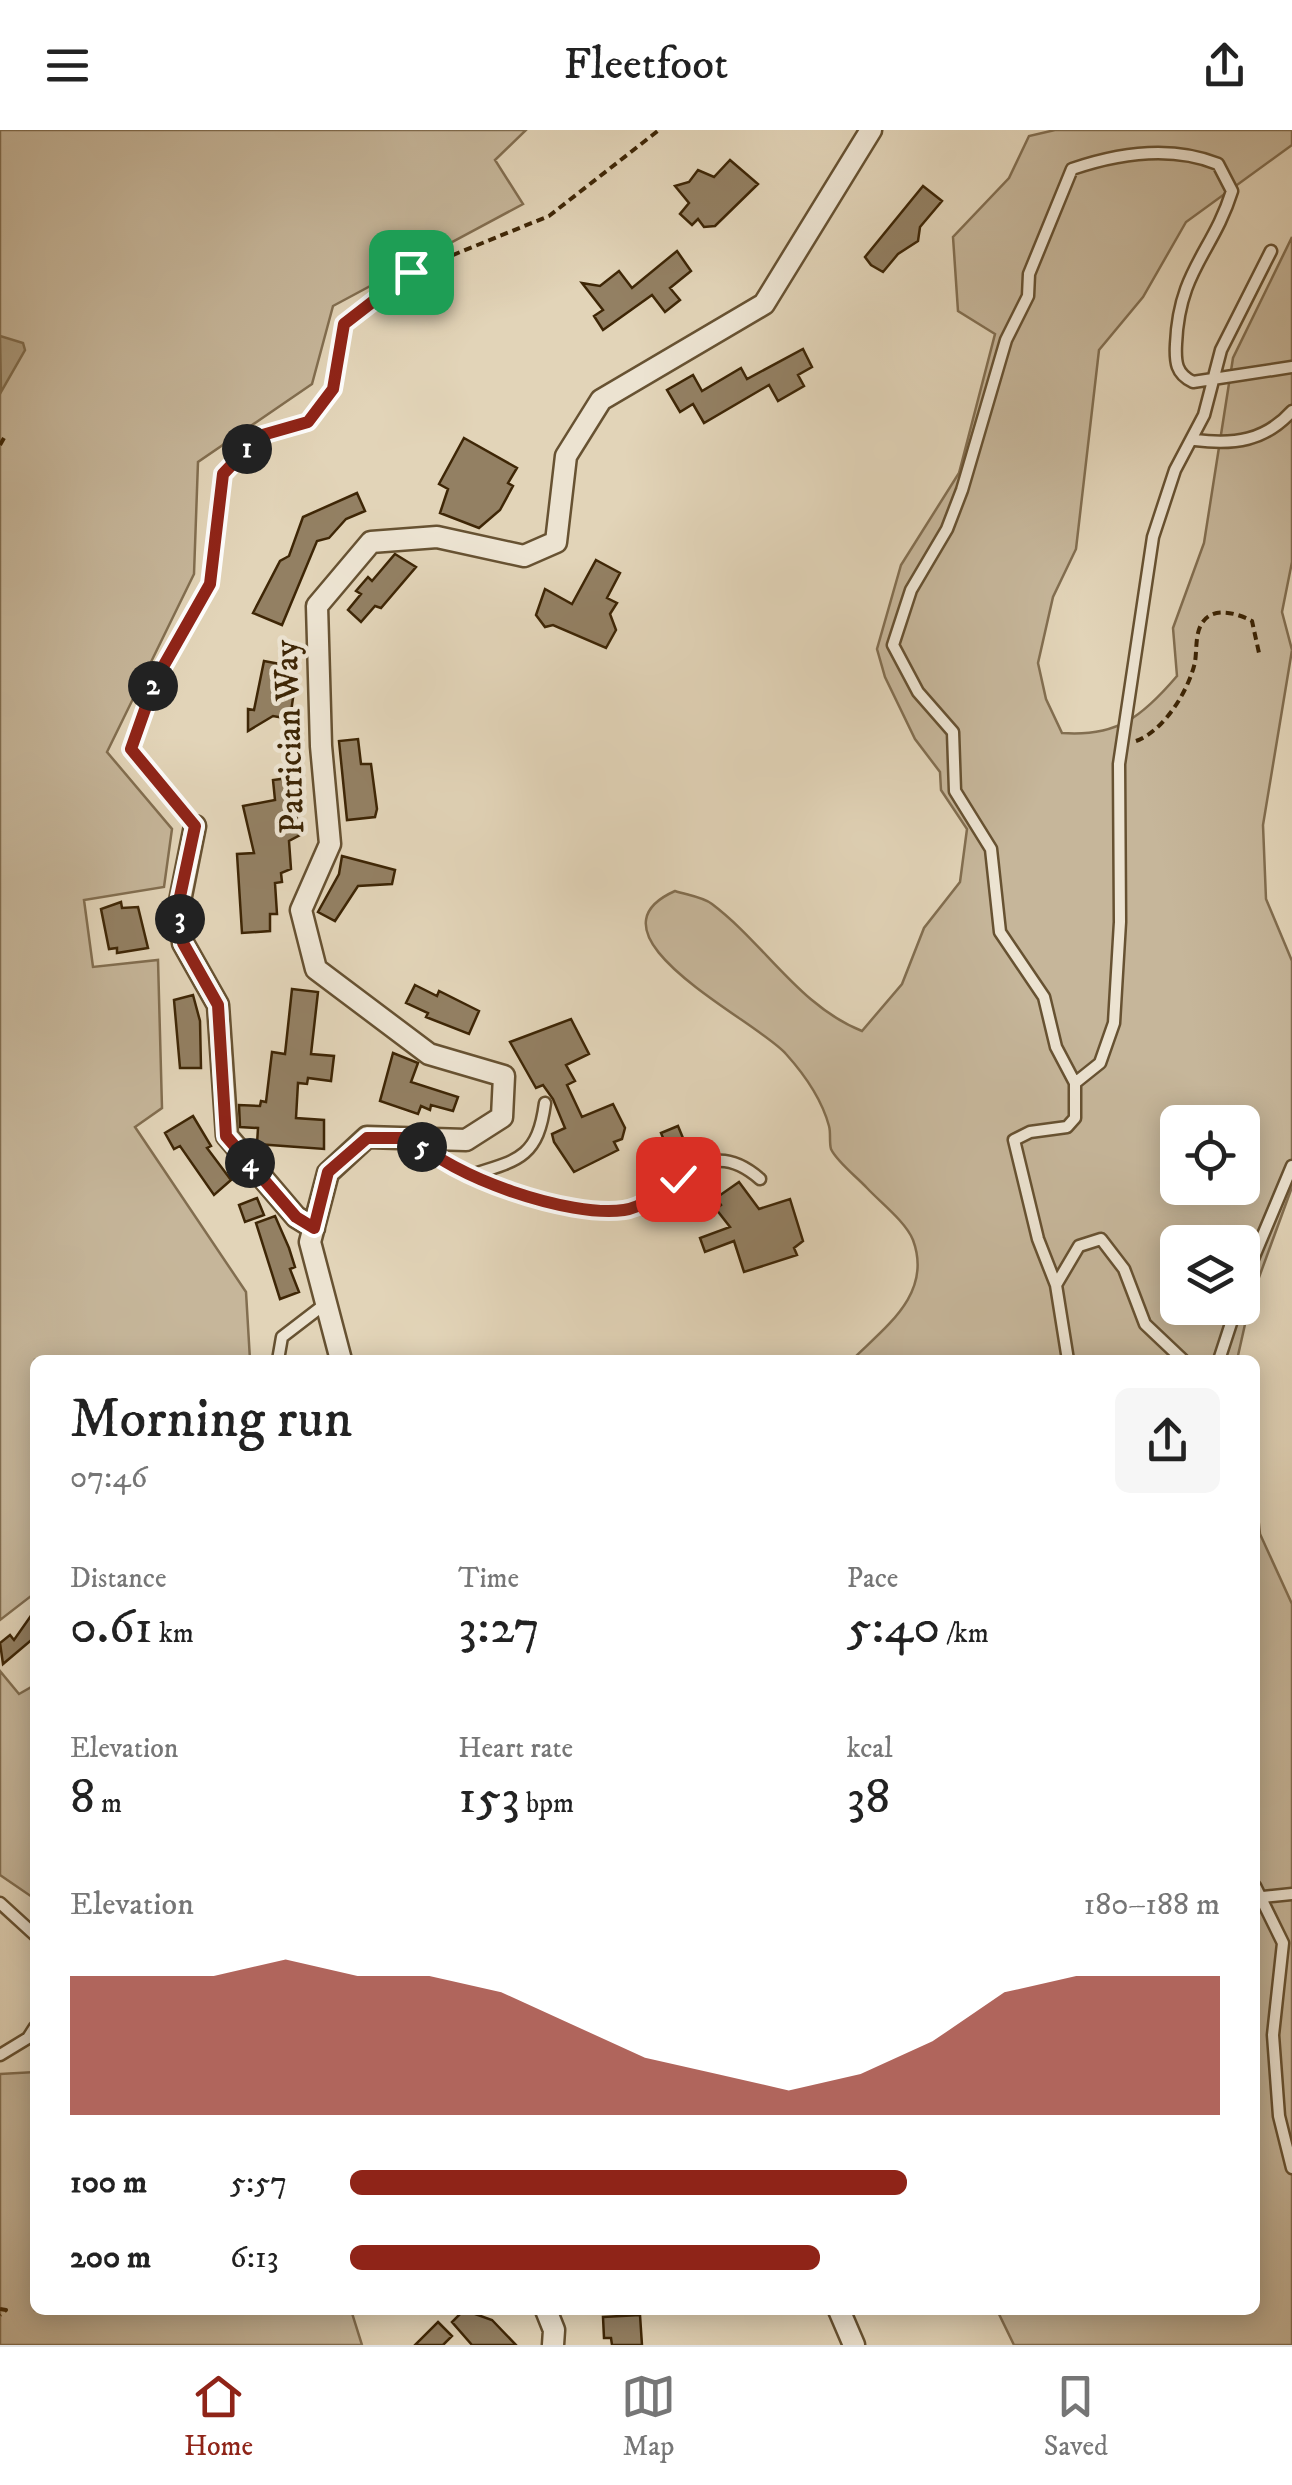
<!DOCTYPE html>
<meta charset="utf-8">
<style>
:root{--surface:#fff;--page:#f6f6f6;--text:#222;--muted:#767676;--line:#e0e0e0;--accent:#8f2418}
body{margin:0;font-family:"IM FELL DW Pica",serif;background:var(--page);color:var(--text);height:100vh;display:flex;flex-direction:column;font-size:38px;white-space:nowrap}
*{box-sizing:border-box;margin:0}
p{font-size:32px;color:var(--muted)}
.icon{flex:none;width:55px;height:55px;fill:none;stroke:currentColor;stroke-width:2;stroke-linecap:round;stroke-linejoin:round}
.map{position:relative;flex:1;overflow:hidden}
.side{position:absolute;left:30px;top:1225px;width:1230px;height:960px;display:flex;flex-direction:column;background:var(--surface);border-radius:15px;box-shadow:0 5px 25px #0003}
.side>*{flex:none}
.tools{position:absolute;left:1160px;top:975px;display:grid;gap:20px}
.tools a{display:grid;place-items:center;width:100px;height:100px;border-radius:15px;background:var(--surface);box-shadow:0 5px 25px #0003;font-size:50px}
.pin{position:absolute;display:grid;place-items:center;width:85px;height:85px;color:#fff;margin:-42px;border-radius:20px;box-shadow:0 5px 15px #0006}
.km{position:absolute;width:50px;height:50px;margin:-25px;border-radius:50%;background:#222;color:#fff;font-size:28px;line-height:50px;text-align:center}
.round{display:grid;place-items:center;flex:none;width:105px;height:105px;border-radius:15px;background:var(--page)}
.overview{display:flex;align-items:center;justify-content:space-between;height:170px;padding:0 40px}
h1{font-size:55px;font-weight:600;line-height:75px}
.metrics{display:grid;grid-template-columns:repeat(3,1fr);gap:15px;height:170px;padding:10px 40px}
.metrics div{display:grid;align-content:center}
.metrics b{font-size:50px;font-weight:600}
.metrics small{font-size:28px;font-weight:400}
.metrics p{font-size:28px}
.chart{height:280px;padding:20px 40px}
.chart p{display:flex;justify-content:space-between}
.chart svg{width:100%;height:180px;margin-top:10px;fill:var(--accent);opacity:.7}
ul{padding:0 40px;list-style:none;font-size:32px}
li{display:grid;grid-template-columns:160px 120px 1fr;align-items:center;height:75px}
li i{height:25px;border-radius:12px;background:var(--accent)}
header{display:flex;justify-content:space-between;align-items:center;height:130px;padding:0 40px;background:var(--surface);font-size:45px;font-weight:600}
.menu{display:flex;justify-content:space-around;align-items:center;height:140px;border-top:2px solid var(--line);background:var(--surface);font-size:28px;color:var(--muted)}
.menu a{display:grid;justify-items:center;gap:5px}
.menu .on{color:var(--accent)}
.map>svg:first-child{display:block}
.green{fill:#c6b69a;stroke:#826e50;stroke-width:2.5;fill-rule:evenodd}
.water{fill:#aa997b;stroke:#7f6b4c;stroke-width:2.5}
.building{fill:#938063;stroke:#3e2606;stroke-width:2.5}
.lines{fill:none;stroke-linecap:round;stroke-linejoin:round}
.service-casing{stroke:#675232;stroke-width:15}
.minor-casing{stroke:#675232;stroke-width:25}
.path{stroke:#3e2606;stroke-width:4;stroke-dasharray:8 5;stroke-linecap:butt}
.service{stroke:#ece3d1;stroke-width:10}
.minor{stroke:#ece3d1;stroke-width:20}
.route-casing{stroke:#fff;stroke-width:20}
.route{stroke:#8f2418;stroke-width:12}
.labels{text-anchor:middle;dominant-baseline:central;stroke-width:9;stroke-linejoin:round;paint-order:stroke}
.street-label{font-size:35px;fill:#3e2606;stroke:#ece3d1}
</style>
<header><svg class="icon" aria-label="menu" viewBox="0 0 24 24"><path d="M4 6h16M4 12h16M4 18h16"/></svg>Fleetfoot<svg class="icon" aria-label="share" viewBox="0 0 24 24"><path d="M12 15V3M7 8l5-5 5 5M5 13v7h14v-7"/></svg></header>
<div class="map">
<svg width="1292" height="2215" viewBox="0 0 1292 2215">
<rect width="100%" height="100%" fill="#e2d4b8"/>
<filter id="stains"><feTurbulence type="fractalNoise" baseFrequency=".002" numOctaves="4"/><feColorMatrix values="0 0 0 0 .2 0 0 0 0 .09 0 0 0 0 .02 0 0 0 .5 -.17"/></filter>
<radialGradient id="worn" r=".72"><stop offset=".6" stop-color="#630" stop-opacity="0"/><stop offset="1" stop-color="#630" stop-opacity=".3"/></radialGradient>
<path class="green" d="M0,0H526L495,30L523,74L333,176L312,254L198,332L194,444L107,622L172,699L164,757L84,770L93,837L158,830L162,978L135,997L246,1162L250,1230H35V1463L0,1490Z
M1055,0H1292V15L1186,92L1143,167L1099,220L1076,419L1053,467L1038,533L1046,569L1062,603C1117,607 1142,587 1177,546L1173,498L1204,413L1233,228L1292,107V432L1282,482L1292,520L1263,695L1266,769L1292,831V1057L1250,1172L1237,1230H852C885,1197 933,1164 913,1110C906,1092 880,1072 867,1058C857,1047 837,1032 831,1019C829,1012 831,1003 829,996C822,970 804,944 786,924C758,891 576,805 675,761C687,765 703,767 712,774C765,814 799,876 862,901L902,854L924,798L960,752L967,699L941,660L940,642L915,609L885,547L877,519L901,435L959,343L995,204L958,181L953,107L1009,48L1029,6ZM1178,992H1242V1058H1178ZM1178,1112H1242V1178H1178Z
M1255,1356L1260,1404L1292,1474V2215H1014L997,2180H1255Z
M0,1541L19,1564L35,1555V1769L0,1745Z
M35,1942V2180H351L362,2215H0V1944Z"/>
<path class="water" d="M0,206L23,213L25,220L1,262Z"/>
<path class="building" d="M730,30L758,54L715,96L704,97L698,89L692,95L680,84L689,73L675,56L689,52L698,40L714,47Z
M923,56L942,71L920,97L918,111L898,124L883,142L871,135L865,127Z
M677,121L691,141L670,158L680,170L665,182L652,165L603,200L594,186L603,180L582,153L600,156L619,141L632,158Z
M803,219L812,237L798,245L804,256L778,271L769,255L704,293L693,274L680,282L667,260L693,245L702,261L741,238L747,249Z
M464,308L517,338L508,353L513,356L500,380L479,398L440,383L448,359L439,354Z
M357,363L365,381L346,389L329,408L317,411L282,495L253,483L280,431L289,426L303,387Z
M395,424L416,437L381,478L375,476L361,492L348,480L361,464L356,461L368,447L372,451Z
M596,430L620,443L607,468L617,473L610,484L616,500L606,518L553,495L545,497L536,485L545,459L572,474Z
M264,531L280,534L278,544L296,547L290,589L273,586L248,601V579L254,580Z
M358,609L361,634H371L377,679L375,687L347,690L339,611Z
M289,648L300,705L289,711L291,739L281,743L282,752L275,753L277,784H270V801L242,803L237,724L254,723L243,676L275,670L273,650Z
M342,726L395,740L392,754L358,756L335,791L318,782L339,744Z
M121,772L122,778L138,777L148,818L117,823V818L109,819L101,779Z
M415,855L437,866L439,861L479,881L469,904L426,887L428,883L406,873Z
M292,859L318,862L311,924L334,926L331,951L308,948L307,954L298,953L296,988L324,990V1019L257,1014L258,998L240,997L239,975L260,976L261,971L266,972L272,922L285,924Z
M193,865L200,891L201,938H180L174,870Z
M571,889L589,924L566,935L575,951L567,955L582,987L613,974L625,998L622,1009L614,1012L618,1020L574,1042L554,1012L552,1004L565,998L553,969L543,955L536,958L510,912Z
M393,923L418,933L411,952L458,967L453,981L431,975L430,980L421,976L418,984L380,971Z
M193,986L211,1016L207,1018L231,1050L214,1065L180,1016L174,1019L165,1003Z
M678,996L690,1025L673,1032L661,1003Z
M739,1052L759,1079L790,1069L803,1111L794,1118L797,1125L744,1142L734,1111L705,1122L700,1108L730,1097L716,1079L721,1075L716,1068Z
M257,1068L264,1085L245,1092L239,1075Z
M275,1086L289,1118L295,1137L290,1139L299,1162L280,1169L256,1093Z
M35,1480V1507L3,1534L0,1513L10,1505L14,1510Z
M464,2180L492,2190L516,2215H472L452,2192Z
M640,2185L642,2215H612L611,2208H604L603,2187Z
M438,2192L452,2206L443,2215H415Z"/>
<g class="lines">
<defs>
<path id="service" d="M1195,310C1234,315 1265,311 1292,281
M1075,953L1100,933L1114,893L1120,792L1119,634L1153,407L1175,340L1204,285L1221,220L1271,121
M415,1009C451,1048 570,1087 623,1080C677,1072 700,997 760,1049
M474,1044C521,1030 538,1025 545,973
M1056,1155L1079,1116L1101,1109L1124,1139L1145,1194L1183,1230
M1242,1155L1292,1036
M278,1230L282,1207L325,1174
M1068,1230L1056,1155L1038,1109L1014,1010L1030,1002L1067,997L1075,988V953L1056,917L1044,867L1000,802L991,719L955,661L953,602L918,562L893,515L911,460L947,399L962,360L1006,210L1028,166L1029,144L1072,39C1119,23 1171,15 1218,34L1232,61C1213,122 1179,140 1176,214C1175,232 1176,244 1193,252L1292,237
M1219,1230L1236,1178
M1255,1756L1283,1813L1273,1905L1279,1986L1292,2038
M1263,1767L1292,1764
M0,1773L35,1805
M0,1925L28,1908L35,1897"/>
<path id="minor" d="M195,696L179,776L183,813L218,875L227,1006L296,1087L314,1098
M341,1230L310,1112L328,1043L367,1007L466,1010L502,987L504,946L429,924L316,839L301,780L330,714L321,616L317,476L371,412L437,407L524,426L556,412L566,326L601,270L764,174L871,0
M546,2180L554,2200L553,2215
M839,2180L854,2215"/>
</defs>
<use href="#service" class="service-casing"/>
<use href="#minor" class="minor-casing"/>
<path class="path" d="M0,315L4,308
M1136,611C1164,601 1189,560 1195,532C1197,520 1195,504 1202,493C1213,476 1237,483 1252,491L1259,523
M183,681L131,619L155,551L210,455L223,344L259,306L307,292L333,259L344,194L411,142L549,86L659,0
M0,2179L6,2180L0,2185"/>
<use href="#service" class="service"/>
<use href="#minor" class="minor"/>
</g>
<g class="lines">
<defs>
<path id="route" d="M411,142L344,194L333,259L308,292L259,306L223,344L210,454L155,551L131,619L195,696L178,776L183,813L218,875L226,1006L296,1087L314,1098L328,1042L367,1008H414C450,1047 570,1088 624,1080C644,1077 662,1061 678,1049"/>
</defs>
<use href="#route" class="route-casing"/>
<use href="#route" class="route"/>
</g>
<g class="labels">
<g class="street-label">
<text transform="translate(290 607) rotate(-92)">Patrician Way</text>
</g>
</g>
<rect width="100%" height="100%" filter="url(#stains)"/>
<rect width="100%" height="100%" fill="url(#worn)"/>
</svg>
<div class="tools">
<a><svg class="icon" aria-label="locate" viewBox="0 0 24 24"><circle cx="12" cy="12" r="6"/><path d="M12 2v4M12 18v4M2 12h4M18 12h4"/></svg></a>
<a><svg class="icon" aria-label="layers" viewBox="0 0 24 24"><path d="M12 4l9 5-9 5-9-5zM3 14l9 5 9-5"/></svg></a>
</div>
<div class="pin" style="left:411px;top:142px;background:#1e9e55"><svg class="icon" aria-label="arrive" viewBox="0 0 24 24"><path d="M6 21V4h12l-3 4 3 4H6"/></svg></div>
<div class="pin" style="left:678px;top:1049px;background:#d93025"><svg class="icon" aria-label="check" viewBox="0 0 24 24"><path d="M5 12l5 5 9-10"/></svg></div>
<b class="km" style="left:247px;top:319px">1</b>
<b class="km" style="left:153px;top:556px">2</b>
<b class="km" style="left:180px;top:789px">3</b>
<b class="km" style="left:250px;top:1033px">4</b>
<b class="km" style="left:422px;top:1017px">5</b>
<section class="side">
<div class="overview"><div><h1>Morning run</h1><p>07:46</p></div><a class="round"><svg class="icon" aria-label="share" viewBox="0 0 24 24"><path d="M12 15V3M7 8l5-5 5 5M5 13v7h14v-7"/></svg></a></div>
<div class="metrics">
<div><p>Distance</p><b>0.61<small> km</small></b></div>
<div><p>Time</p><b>3:27</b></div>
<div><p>Pace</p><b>5:40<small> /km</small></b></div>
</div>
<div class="metrics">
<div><p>Elevation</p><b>8<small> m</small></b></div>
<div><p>Heart rate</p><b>153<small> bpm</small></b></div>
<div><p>kcal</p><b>38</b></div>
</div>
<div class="chart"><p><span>Elevation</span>180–188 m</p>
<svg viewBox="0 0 160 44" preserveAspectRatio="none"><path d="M0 44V10L10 10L20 10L30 6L40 10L50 10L60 14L70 22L80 30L90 34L100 38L110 34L120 26L130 14L140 10L150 10L160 10V44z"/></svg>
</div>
<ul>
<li><b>100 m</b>5:57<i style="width:64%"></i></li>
<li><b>200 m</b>6:13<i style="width:54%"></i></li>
</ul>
</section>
</div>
<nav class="menu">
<a class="on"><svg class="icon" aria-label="home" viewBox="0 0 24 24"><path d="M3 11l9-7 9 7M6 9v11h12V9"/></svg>Home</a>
<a><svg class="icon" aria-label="map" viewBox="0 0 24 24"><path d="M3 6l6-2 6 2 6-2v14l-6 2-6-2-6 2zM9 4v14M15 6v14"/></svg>Map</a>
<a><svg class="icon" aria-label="saved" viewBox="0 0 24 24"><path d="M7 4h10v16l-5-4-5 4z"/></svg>Saved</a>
</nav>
